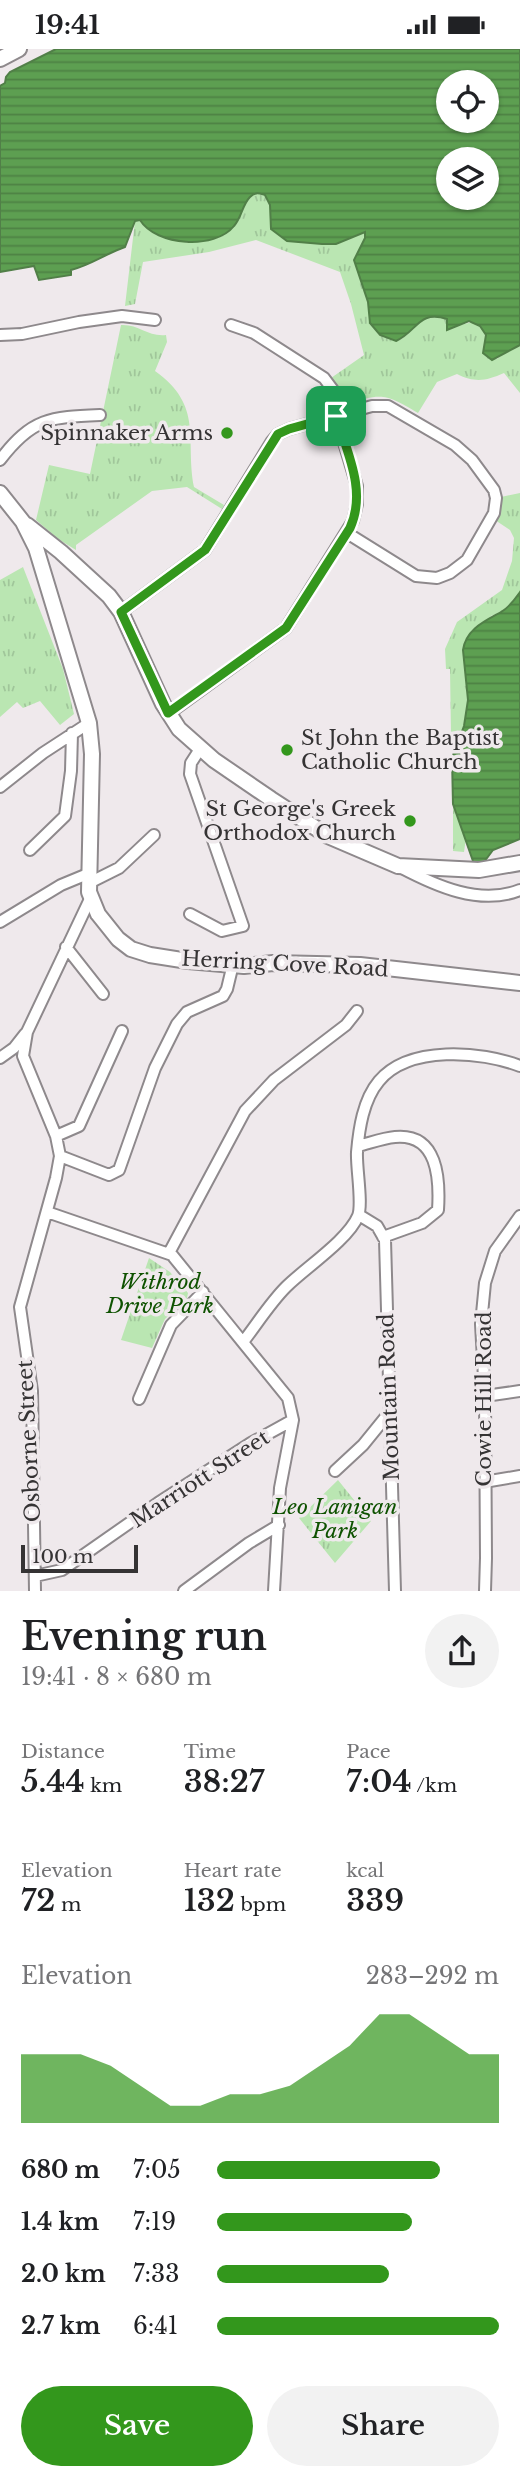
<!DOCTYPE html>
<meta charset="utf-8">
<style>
:root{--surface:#fff;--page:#f2f2f2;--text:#202124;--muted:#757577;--accent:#33971c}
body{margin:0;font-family:"Libre Baskerville",serif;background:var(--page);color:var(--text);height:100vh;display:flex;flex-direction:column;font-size:26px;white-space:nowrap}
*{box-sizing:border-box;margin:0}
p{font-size:23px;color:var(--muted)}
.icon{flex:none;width:38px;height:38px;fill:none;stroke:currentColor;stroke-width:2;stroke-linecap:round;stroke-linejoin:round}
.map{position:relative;height:1542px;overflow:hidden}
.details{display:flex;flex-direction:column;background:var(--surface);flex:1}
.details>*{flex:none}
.tools{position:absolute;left:436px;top:21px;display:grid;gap:14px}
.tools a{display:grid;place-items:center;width:63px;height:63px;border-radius:50%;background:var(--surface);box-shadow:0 2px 5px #0004;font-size:35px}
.scale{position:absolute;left:21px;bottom:18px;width:117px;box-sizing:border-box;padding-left:7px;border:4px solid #353334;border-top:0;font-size:19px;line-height:24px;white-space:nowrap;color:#353334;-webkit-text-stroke:5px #efe9ec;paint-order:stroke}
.pin{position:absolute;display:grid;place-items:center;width:60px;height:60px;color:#fff;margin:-30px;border-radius:14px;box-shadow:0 4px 10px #0006}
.round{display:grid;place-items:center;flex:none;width:74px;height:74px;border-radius:37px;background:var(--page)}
.headline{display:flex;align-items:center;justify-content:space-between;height:119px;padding:0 21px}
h1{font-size:38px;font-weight:600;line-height:52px}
.stats{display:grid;grid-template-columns:repeat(3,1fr);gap:10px;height:119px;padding:7px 21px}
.stats div{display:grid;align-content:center}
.stats b{font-size:30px;font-weight:600}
.stats small{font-size:19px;font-weight:400}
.stats p{font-size:19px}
.chart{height:196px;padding:14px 21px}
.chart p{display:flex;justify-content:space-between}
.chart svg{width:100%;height:126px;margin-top:7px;fill:var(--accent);opacity:.7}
.button{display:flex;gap:14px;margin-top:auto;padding:14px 21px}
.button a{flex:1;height:80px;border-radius:42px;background:var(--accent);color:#fff;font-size:28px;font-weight:600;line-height:80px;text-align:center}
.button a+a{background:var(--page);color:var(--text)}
ul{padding:0 21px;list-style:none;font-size:23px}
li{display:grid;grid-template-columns:112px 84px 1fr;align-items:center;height:52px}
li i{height:18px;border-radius:9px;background:var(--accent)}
.status{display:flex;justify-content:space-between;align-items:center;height:49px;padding:0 35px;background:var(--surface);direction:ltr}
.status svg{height:19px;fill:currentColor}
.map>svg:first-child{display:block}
.park{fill:url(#park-tufts)}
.water{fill:url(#water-rules);stroke:#517f48;stroke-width:2;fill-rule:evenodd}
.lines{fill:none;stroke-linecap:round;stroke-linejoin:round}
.minor-casing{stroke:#8e898c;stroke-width:14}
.major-casing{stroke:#8e898c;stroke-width:18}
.minor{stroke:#fff;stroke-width:10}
.major{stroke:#fff;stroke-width:14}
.route-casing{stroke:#fff;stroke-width:14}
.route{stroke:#33971c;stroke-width:9}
.poi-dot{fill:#33971c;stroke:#efe9ec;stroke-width:2.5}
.labels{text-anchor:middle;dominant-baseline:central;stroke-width:7;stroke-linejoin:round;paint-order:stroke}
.poi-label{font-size:21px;fill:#353334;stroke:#efe9ec;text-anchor:end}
.street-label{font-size:21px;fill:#353334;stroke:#efe9ec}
.park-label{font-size:21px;font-style:italic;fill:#0e5200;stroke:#efe9ec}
</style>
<div class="status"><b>19:41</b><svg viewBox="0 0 49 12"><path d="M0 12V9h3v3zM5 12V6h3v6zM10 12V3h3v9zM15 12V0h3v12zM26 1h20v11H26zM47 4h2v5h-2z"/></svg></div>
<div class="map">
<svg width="520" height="1542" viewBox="0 0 520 1542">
<defs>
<pattern id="park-tufts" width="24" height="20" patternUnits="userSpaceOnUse" patternTransform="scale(1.75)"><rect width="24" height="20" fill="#bae6b2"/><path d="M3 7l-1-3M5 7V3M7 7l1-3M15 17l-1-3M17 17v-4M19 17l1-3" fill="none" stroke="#a0c69a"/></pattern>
<pattern id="water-rules" width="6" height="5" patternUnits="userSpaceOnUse" patternTransform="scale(1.75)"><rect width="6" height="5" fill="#5d9f51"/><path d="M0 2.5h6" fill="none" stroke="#4e8244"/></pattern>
</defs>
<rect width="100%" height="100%" fill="#efe9ec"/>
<path class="park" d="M258,143L265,146L271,161L307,194L344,192L365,182V189L354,211L368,253L370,274L379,286L397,292C419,282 416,262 447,270V280C474,272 491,264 483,304L497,310L513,298L520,296V344L504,324C486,332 475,334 457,325L437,333L418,364C385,344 383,344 345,355L341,352L338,341L331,329L364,306L351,255L340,223L256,191L209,203L143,213L135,255L125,257L135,172L140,171L187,194L234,176C241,164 244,148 258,143Z
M121,276C139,275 148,288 166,286L167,293L155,322C204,357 185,390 194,438L224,456L222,460L187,438L152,442L76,496V501L58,490L36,471L49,416L90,425Z
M520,444V543L510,556L501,563L491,567L463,601L468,651L464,677L459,692L451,686L450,620H446L445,600L457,573L502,541L512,512L514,489L510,481L495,471L500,460L501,448Z
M23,518L63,620L74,665L60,676L40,652L23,659L17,653L0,668V531Z
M453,755L466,789L464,803L453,802Z
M149,1209L170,1223L188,1244L187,1249L165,1270L152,1299L121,1291Z
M338,1431L371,1472L335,1514L299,1469Z"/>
<path class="water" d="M56,0H520V296L492,311L483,304L486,286L480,277L469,272L447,281V270C418,261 418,282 396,292L380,286L370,274L368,253L354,211L365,189V183L336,195H322L287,192L271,180L270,156L265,146C258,144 255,143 250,148C242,156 242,168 234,177C215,201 156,197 140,171L135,172L125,198C105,205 91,216 71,221V226L39,231L34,217L0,223V37L5,34L6,28L10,23ZM448,33H486V72H448ZM448,110H486V149H448Z
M520,543V790L493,801L481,817L474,815L453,755L452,709L464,677L468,651L463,601C466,580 485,572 501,563C509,559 515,550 520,543Z"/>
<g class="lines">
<defs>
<path id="minor" d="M0,286L22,285L79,273L122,267L155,271
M0,411C32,369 50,368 100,366
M121,563L205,501L272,392L278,385L289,380L372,357H388L455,396L472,411L494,441L496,449L494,464L467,511L450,524L437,529L416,527L347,484
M168,665L286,579L353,472L357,455V437L336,367L333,341L324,329L254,284L231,276
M0,738L43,704L89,674
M30,801L65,767L71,722L72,684
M400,818C436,837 480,857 520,841
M89,834L119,819L154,786
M190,865L222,882L243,877L190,725L191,714L200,700
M0,873L61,836L90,824
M66,898L103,945
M0,1009L14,999L25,985
M56,1087L79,1077L122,982
M358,1097C370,1094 383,1089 395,1088C438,1084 440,1130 438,1161L422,1174L383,1188
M60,1107L109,1126L119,1121L155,1019L177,975L187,963L223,947L227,940L233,915
M47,1163L172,1206L288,1349L293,1371L280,1439L274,1542
M359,1166L377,1177L385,1191L395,1542
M169,1204L245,1062L274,1031L346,976L357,962
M243,1293C257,1275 270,1254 286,1238C305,1219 348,1191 358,1167C363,1155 356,1118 357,1103C359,1080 363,1051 379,1032C409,996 481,1002 520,1017
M485,1347L520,1342
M139,1350L171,1276L203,1243
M335,1422L363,1396L389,1364
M484,1433L520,1427
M35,1527L62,1521L158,1454L251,1394L293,1371
M35,1542L32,1342L20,1258L56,1129L60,1107L56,1087L23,1007L27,983L90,850
M184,1542L249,1494L279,1476
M485,1542L486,1509L485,1347L481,1275L485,1234L495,1202L520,1167"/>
<path id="major" d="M0,10L19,0
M0,444L23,473L36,499L89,674L92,705L89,843L98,865L118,890L131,900L150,906L188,912L244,917L273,914L360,916L520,934
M27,476L61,503L109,547L121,563L163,655L179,680L214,711L271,750L328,787L398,817L479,821L520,814"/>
</defs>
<use href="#minor" class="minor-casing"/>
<use href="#major" class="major-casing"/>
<use href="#minor" class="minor"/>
<use href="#major" class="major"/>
</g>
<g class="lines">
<defs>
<path id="route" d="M336,367C347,403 367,442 350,479L286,579L168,664L121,563L205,501L278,385L289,380Z"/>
</defs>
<use href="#route" class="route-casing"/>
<use href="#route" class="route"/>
</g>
<g class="poi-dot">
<circle cx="227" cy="384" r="7"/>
<circle cx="287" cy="701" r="7"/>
<circle cx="410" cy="772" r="7"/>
</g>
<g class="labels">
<g class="poi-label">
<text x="213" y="384">Spinnaker Arms</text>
<text x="301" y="689" text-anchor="start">St John the Baptist<tspan x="301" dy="24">Catholic Church</tspan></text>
<text x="396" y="760">St George's Greek<tspan x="396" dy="24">Orthodox Church</tspan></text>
</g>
<g class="street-label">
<text transform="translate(285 915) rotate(3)">Herring Cove Road</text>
<text transform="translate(389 1348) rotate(-92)">Mountain Road</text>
<text transform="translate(484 1350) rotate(-90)">Cowie Hill Road</text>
<text transform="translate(29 1392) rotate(-93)">Osborne Street</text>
<text transform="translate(200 1430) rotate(-33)">Marriott Street</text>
</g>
<g class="park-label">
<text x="160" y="1233">Withrod<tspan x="160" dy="24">Drive Park</tspan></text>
<text x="335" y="1458">Leo Lanigan<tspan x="335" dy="24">Park</tspan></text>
</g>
</g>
</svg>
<div class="tools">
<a><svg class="icon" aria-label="locate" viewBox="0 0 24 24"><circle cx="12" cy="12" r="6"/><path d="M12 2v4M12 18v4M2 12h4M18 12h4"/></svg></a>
<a><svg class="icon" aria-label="layers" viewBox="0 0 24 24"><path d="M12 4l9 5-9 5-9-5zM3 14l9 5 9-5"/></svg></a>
</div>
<div class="scale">100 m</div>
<div class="pin" style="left:336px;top:367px;background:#1e9e55"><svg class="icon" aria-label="arrive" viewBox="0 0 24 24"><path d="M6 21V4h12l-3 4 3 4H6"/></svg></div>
</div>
<section class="details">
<div class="headline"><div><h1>Evening run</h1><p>19:41 · 8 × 680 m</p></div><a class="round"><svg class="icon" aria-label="share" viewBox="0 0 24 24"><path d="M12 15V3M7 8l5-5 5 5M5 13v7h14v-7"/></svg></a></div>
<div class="stats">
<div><p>Distance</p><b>5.44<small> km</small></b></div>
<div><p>Time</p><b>38:27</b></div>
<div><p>Pace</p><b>7:04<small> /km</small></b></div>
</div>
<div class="stats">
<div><p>Elevation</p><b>72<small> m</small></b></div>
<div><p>Heart rate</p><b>132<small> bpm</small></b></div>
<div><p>kcal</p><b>339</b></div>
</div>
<div class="chart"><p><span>Elevation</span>283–292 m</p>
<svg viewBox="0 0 160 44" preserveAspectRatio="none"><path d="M0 44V20L10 20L20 20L30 24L40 31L50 38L60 38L70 34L80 34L90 31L100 24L110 17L120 6L130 6L140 13L150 20L160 20V44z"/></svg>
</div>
<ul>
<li><b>680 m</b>7:05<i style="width:79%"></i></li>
<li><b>1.4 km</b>7:19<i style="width:69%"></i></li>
<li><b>2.0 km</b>7:33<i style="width:61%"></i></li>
<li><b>2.7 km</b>6:41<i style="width:100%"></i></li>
</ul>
<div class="button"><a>Save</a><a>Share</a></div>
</section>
